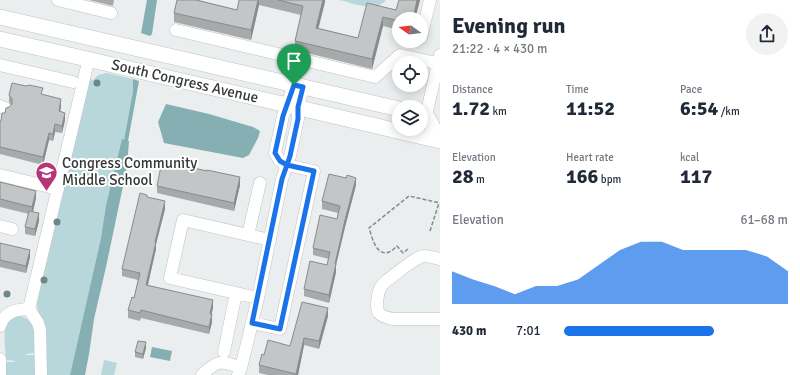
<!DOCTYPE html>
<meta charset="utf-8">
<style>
:root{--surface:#fff;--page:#f2f2f3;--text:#1f2937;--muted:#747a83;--accent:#1a73e8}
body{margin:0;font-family:Signika,sans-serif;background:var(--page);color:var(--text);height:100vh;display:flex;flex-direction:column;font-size:15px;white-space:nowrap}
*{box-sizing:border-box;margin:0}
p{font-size:13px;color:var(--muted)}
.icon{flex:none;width:22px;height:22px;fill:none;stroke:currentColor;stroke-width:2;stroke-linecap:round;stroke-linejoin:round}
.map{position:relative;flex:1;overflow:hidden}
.panel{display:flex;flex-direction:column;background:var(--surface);width:360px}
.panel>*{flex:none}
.needle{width:26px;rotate:284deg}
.tools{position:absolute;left:392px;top:12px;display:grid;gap:8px}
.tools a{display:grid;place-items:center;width:36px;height:36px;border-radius:50%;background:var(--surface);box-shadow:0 2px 10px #0003;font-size:20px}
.pin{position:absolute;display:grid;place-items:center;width:34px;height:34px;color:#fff;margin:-41px -17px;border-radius:50% 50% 50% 0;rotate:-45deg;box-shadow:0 0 4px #0007}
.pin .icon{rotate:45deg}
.round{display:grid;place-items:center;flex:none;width:42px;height:42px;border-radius:21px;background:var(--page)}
.headline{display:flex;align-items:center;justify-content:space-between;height:68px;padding:0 12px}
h1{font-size:22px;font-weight:700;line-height:30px}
.stats{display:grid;grid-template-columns:repeat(3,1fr);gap:6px;height:68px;padding:4px 12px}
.stats div{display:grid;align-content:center}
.stats b{font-size:20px;font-weight:700}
.stats small{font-size:11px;font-weight:400}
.stats p{font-size:11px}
.chart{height:112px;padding:8px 12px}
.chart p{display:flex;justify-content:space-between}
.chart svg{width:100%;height:72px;margin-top:4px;fill:var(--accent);opacity:.7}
ul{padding:0 12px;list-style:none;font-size:13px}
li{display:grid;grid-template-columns:64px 48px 1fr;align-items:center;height:30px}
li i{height:10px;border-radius:5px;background:var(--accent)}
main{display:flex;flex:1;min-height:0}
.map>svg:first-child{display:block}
.green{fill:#b8d7da}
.water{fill:#85afb3}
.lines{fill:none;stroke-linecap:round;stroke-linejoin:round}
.minor-casing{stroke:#bfc3c3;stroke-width:13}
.major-casing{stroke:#bfc3c3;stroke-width:16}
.path{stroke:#878a8a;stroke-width:1.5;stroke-dasharray:4 2;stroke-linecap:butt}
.minor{stroke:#fff;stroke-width:12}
.major{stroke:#fff;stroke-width:15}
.tree{fill:#6d8788}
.wall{fill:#a7aaab}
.shaded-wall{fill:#888b8b}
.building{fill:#c2c6c7;stroke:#888b8b}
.route-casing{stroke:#fff;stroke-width:8}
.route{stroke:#1a73e8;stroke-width:5}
.labels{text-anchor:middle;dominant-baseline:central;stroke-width:4;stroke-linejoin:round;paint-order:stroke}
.street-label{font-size:15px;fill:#363838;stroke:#fff}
.poi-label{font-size:15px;fill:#363838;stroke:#fff;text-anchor:start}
</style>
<main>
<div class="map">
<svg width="440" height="375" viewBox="0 0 440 375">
<rect width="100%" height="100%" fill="#eaeeee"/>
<path class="green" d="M339,0H386C376,13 353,3 339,0Z
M107,73L133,79V91L124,140H122L106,205L101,238L70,375H47L46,329L44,321L38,312L37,306V300L46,262L48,261L47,260L77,131L79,130L78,129L88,86L90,79L93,80L98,75Z
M18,316C38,318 34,339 35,353L26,354V355H35L36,375H6V362H14L15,361L6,360C6,351 2,332 7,324C9,319 14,318 18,316Z
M104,360L117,363L114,375H101Z"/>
<path class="water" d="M147,0H157L152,34L150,36L141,33Z
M133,79L139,81L128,141H129L127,167L106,267L94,319L89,354L85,375H70L101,238L106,205L122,139L124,140L133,91Z
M166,104L209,114L253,127L260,131L258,138L249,155L243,158L164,143L158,122Z
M152,347L172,351L170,361L150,357Z"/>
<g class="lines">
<defs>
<path id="minor" d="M58,0L111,13
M176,30L375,77L400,55L440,64
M421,38L430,0
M0,65L73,82
M0,106L5,108
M426,115L440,55
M0,175L58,189
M0,226L12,229
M248,235L260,183
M440,259C435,258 429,256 424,256C415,257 395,275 386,281C384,283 382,285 380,288C378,293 375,308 379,313C382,317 388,318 393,319H440
M258,298L170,278L183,220L270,240
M29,309L89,58
M252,323L280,329L314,171L287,165L280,161L275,153L283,116L294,85
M0,326C4,312 16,309 29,309L38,323L40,330L41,375
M224,352L236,293
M0,359V375
M202,375C217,360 222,360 241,368
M238,375L241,368L258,298L282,179L290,156L298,119V107L303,87"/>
<path id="major" d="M0,17L399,109
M0,39L287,105L440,141
M426,115L435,131L440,136"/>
</defs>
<use href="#minor" class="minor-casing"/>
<use href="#major" class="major-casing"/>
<path class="path" d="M430,231L439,203
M408,249L403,253L397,246C395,248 392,251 389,252C376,257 372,237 369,228L409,196L440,203"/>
<use href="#minor" class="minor"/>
<use href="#major" class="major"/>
</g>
<g class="tree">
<circle cx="97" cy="83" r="3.5"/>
<circle cx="57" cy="222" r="3.5"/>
<circle cx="44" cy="280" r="3.5"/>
<circle cx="7" cy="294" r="3.5"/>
</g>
<path class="wall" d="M89,0H114L113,6Z
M177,0H198L237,10L239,0H325L318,28L358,38L367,3L396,10L420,0L415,19H399V30L383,26L372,69L295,50V41L301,15L259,5L251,40L174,22V13Z
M9,95H43L61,106L60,112L65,120L62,133L55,132L53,141L49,140L43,165L0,154V121H1L11,105L9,102Z
M0,182L36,198L33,212L39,221L35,236L25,234V227L29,214L0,207Z
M240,185L234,211L157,193V186Z
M356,185L345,227L336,265V272L329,303L304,296V289L327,265L329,259L313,255V248L337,219L338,213L322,209V201Z
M147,197L165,209L156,244V249L148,285L213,308L211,314L212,322L209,334L141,318L140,321L128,318V310L134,298L138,280L122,276V269Z
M0,243L30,257L26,273L0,267Z
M328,316L319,349L304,345L298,375H268L259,373V365L264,355L290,346Z
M146,348L143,359L135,357V352Z"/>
<path class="shaded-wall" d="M258,0H259V5L251,40V30Z
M323,0H325V2L316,38V28Z
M417,0H420L415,19H413Z
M383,17V26L372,69V59Z
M61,99V106L59,119V111Z
M65,113V120L62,133V126Z
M55,124V132L53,141V134Z
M49,133V140L43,165V157Z
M240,177V185L234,211V203Z
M356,178V185L345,227L336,265V272L329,303V295L335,264L345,220Z
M36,191V198L32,215V207Z
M165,201V209L156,244V249L146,292V285L155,242Z
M39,213V221L35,236V229Z
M30,250V257L26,273V266Z
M213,300V308L210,321V314Z
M328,308V316L319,349V341Z
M212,314V322L209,334V327Z
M304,338V345L298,375H296Z
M146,342V348L143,359V354Z"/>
<path class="building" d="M177,0H196L237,10L239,0H258L251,30L174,13Z
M278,0H323L316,28L358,38L367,3L396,10L399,0H417L413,19H399V21L383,17L372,59L295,41L303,6Z
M12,83L26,86L29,85L43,88L41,94L61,99L59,111L65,113L62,126L55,124L53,134L49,133L43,157L0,147V121H1L2,113H5L6,108L9,107L12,104V99L9,95Z
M162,161L207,171V170L240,177L234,203L157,186Z
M329,174L346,178L347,175L356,178L345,220L335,264H336L329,295L304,289L310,261L327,265L330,252L313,248L320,215L337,219L340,206L322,201Z
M0,182L36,191L32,207L0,199Z
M140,193L147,195V197L165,201L155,242H156L146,285L213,300L210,314H212L209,327L141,310L140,313L128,310L132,297L134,298L140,273L122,269Z
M29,211L39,213L35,229L25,227Z
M0,243L30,250L26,266L0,260Z
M302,302L328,308L319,341L304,338L296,374L259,365L262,354L264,355L268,340L290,346Z
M138,341L146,342L143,354L135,352Z"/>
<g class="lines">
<defs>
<path id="route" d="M294,85L283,116L275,153L280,161L287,165L282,179L252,323L280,329L314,171L287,165L290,156L298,119V107L303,87L294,85"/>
</defs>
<use href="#route" class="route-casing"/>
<use href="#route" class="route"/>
</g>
<defs>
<symbol id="school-pin" viewBox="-11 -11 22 30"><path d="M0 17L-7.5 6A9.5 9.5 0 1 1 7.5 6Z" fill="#b93477" stroke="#fff"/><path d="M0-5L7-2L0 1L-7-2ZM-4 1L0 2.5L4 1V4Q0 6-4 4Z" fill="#fff"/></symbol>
</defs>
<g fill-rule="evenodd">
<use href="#school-pin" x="34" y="160" width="25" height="34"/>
</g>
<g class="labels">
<g class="street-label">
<text transform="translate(185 81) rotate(13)">South Congress Avenue</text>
</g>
<g class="poi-label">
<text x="62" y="163">Congress Community<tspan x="62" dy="17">Middle School</tspan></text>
</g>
</g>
</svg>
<div class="tools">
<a><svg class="needle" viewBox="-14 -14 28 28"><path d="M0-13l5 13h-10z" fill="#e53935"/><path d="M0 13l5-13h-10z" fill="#747a83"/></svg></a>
<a><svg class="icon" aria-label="locate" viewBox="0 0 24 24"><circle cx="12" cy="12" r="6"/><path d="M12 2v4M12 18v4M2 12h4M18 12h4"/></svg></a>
<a><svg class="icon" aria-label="layers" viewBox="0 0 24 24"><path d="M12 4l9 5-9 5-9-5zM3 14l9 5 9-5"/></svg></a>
</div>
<div class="pin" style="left:294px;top:85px;background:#1e9e55"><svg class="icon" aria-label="arrive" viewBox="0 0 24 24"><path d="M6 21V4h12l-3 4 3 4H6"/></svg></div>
</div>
<section class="panel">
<div class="headline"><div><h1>Evening run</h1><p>21:22 · 4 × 430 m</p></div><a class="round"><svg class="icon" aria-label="share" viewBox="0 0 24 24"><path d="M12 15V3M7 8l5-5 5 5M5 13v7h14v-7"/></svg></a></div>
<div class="stats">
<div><p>Distance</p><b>1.72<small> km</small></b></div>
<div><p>Time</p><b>11:52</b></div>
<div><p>Pace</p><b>6:54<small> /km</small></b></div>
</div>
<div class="stats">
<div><p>Elevation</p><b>28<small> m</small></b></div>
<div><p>Heart rate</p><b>166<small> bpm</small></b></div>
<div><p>kcal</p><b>117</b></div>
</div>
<div class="chart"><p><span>Elevation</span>61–68 m</p>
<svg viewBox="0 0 160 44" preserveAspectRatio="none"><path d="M0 44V24L10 29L20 33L30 38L40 33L50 33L60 29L70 20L80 11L90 6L100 6L110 11L120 11L130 11L140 11L150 15L160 24V44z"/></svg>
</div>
<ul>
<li><b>430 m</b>7:01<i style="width:67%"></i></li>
</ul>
</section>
</main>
